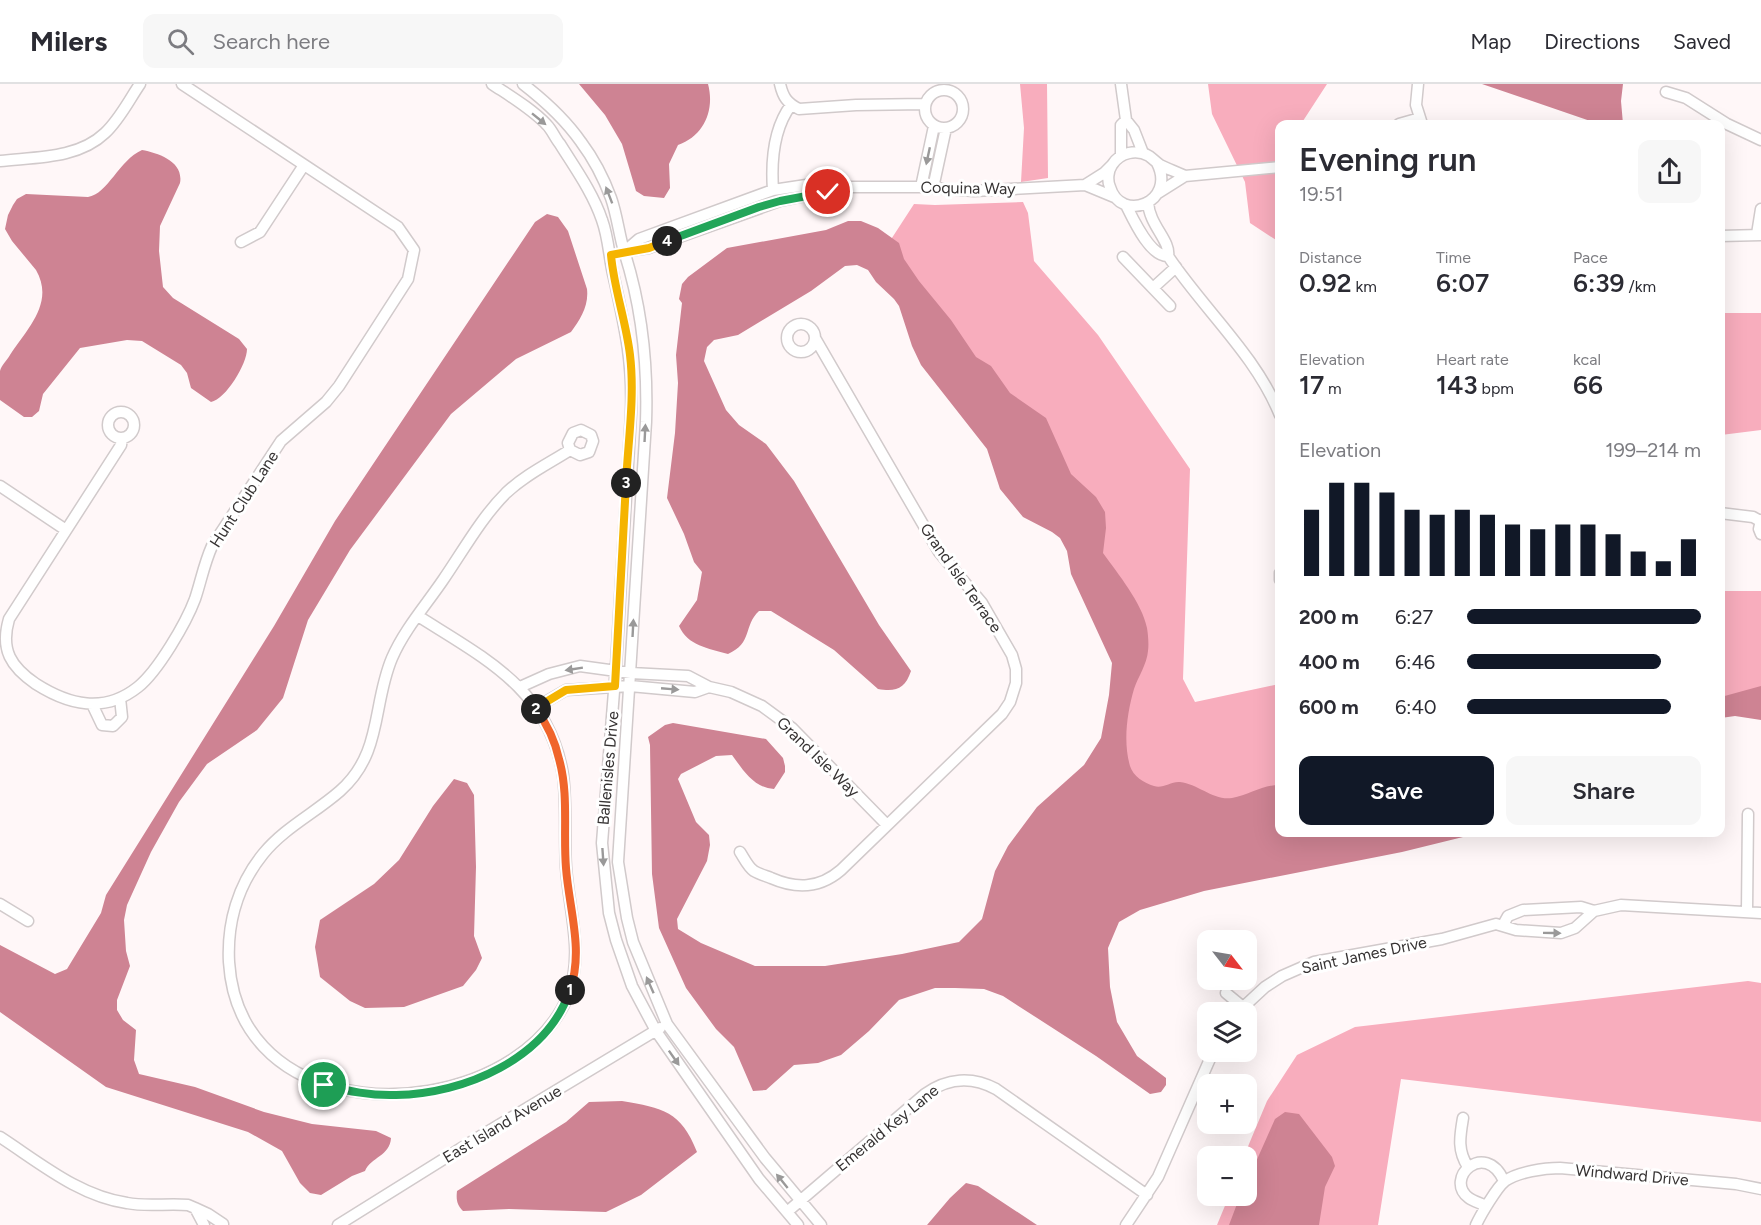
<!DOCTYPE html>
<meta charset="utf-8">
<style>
:root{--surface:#fff;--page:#f7f7f7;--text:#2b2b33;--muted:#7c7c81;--line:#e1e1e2;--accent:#111827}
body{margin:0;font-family:Figtree,sans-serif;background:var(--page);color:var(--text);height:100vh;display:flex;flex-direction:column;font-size:22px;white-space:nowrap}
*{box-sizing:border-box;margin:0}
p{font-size:20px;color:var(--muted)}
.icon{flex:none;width:33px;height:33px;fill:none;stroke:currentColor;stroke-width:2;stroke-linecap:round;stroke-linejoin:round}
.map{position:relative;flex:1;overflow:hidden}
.drawer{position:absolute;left:1275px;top:36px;width:450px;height:717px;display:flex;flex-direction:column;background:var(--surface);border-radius:12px;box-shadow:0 6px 24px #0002}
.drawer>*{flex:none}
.needle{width:39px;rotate:121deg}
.buttons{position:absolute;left:1197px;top:846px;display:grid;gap:12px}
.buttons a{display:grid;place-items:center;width:60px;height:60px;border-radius:12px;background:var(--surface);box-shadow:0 6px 24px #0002;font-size:30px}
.pin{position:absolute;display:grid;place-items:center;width:51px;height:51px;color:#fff;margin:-26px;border:3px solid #fff;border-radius:50%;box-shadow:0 2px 6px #0007}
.km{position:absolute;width:30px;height:30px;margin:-15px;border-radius:50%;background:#222;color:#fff;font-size:16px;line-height:30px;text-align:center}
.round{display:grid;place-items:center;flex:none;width:63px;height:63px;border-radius:12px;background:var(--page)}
.headline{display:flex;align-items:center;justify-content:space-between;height:102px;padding:0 24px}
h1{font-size:33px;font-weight:600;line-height:45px}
.metrics{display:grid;grid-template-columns:repeat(3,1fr);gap:9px;height:102px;padding:6px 24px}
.metrics div{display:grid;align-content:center}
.metrics b{font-size:26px;font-weight:600}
.metrics small{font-size:16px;font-weight:400}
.metrics p{font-size:16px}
.chart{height:168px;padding:12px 24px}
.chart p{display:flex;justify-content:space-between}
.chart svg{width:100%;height:108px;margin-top:6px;stroke:var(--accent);stroke-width:6}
.button{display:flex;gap:12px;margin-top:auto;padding:12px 24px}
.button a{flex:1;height:69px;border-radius:12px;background:var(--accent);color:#fff;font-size:24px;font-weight:600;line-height:69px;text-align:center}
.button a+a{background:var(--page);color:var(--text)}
ul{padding:0 24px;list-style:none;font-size:20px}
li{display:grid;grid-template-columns:96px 72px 1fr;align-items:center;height:45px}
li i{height:15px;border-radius:8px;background:var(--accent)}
header{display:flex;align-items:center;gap:36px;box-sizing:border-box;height:84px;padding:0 30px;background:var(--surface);border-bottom:2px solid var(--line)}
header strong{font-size:28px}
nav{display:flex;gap:33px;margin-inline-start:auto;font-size:21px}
.search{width:420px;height:54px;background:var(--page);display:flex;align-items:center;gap:15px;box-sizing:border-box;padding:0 21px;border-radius:12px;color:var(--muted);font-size:22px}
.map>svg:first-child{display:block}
.green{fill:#f8adbd}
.water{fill:#ce8393}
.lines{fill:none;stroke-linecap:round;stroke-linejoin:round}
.minor-casing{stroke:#d1cacb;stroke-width:13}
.minor{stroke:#fff;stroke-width:10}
.oneway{fill:#9a9999}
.split-1-casing{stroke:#fff;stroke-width:12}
.split-2-casing{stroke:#fff;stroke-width:12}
.split-3-casing{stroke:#fff;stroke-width:12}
.split-4-casing{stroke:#fff;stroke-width:12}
.split-5-casing{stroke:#fff;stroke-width:12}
.split-1{stroke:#22a559;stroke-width:8}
.split-2{stroke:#f0652b;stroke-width:8}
.split-3{stroke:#f5b400;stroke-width:8}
.split-4{stroke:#f5b400;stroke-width:8}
.split-5{stroke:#22a559;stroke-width:8}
.labels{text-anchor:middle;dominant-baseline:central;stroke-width:6;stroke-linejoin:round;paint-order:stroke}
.street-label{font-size:16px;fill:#363333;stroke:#fff}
</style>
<header>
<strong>Milers</strong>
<div class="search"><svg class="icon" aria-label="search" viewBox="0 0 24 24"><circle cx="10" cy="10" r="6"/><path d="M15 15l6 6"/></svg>Search here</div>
<nav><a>Map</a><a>Directions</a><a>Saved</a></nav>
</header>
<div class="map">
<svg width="1761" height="1141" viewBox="0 0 1761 1141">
<rect width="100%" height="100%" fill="#fff7f8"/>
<path class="green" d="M1020,0H1047L1048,94L1021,98L1024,44Z
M1208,0H1327L1301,40H1280L1279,158L1250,139L1245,98L1212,30Z
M1023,118L1028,129L1034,177L1098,251L1190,385L1183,595L1195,618L1279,600V745L1037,827L1114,678L1127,573L1101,500L888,160L914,120L935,121Z
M1721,229H1761V346L1721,351Z
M1721,507H1761V617L1721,625Z
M1748,897L1761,899V1038L1401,995L1378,1141H1217L1229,1112H1246V1072H1244L1267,1017L1297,971L1355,943Z"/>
<path class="water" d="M579,0H708C715,26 704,52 678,61L669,80L670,104L664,114L644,112L636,107L622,60L605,31Z
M1482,0H1623L1621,17L1623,40H1599Z
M142,66C159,69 184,78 180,99L160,142L159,167L163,203L173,214L239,255L247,265C247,280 226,315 211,318L191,304L187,289L181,281L142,257L127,256L80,264L43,310L39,327L32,333H24L0,316C0,307 0,296 0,287C1,282 7,276 10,271C27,245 55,219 36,186L12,157L5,145L8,131L13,121L17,115L26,110L88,113C108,110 119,76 142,66Z
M547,130L558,133L568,147L587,205C589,222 580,236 571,248L516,275L451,330L350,466L308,536L283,614L257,646L207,680L179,718L151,768L127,821L124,836L126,867L130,882L117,916V926L123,936L136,946L134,976L139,990L195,1003L264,1028L312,1040L376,1047L391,1054C390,1072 371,1073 365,1087L352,1092L321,1111L310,1109L300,1099L282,1067L248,1048L106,1003L0,928V861L55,890L67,885L101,829L106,811L274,542L335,437L535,138Z
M848,137H861L878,144L899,159L904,175L919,197L951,236L976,273L991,282L1010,309L1046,334L1071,390L1096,413L1105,428L1106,444L1103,469C1118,490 1142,519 1147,544C1148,550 1149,560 1148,567C1147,580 1138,593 1134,605C1127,629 1123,658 1130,682C1133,692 1144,699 1154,702C1163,705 1171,697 1180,698C1198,700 1214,717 1232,714C1249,711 1262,701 1279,701L1280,748L1473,749L1463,753L1402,768L1204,807L1140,826L1119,838L1108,864L1110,903L1117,938L1137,972L1166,994V1001L1161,1008L1150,1010L1096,972L1003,912L984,905L955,904H935L899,916L869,947L841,971L818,979L794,981L766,1006L753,1007L734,963L716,945L686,904L659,844L652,790L650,661L648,653L665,641L673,639L766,655L783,674L785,682V688L774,705C754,704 743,686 732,671L716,672L681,690L678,695L696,738L709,751L710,761L707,777L677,835L678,845L701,859L755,882H825L902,870L959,858L982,835L995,787L1008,762L1037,723L1084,681L1101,654L1109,611L1112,579L1071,490L1067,467L1060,454L1052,448L1023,433L1000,405L987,365L921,281L912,262L899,222L894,215L876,198L868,186L857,181L845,182L811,207L738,251L714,256L707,263L704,277L726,326L739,341L766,360L794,397L879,541L911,587C905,605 896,608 878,605L834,566L771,527H759C743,542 753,559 728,570C708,564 688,562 679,542L697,516L702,488L694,478L684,450L667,414L675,349L678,299L676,271L682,219L679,215L682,200L688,193L727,164L826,146Z
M1761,602V636L1735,632L1721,634V613Z
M454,695L467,699L474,711L476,783L474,852L482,874L476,886L463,902L404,923L365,924L350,917L320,893L315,863L320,836L374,800L399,776L433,722Z
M622,1017C663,1024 681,1027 697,1068L641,1111L606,1128L509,1125L463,1127C457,1121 456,1116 457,1107L566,1038L589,1018Z
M1285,1028L1299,1030L1332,1073L1335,1082L1325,1103L1319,1141H1229L1240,1112H1246L1247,1098L1275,1035Z
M966,1099L978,1102L1037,1141H927L950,1114Z"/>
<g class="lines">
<defs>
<path id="minor" d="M492,0C510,12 532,25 547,41C552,46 555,54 560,60C575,84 593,109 602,136C609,155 609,175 614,194C625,244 633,278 631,330L616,582L602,759L609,829L616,856L632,902L656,947L759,1095L798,1141
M523,0C545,17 565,35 581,58C593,74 604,95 611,114C617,131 619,150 624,167C642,223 648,279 646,338L618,778L627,834L633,858L667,940L765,1074L821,1141
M780,0C783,13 787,19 799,25L856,21L925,20
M1121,0L1126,36
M1418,0L1416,21L1422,40
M925 25a19 19 0 1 1 38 0a19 19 0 1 1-38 0Z
M1666,8L1686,14L1727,40L1761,56
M1399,40L1420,34
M1121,72V41L1126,36L1134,46L1143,69
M0,77C35,73 78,75 105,49C120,35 129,16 140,0
M1157,79C1177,118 1121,140 1110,103C1107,96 1108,87 1112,81C1120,68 1137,65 1149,72C1153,75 1156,78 1160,81C1168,85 1177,88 1185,92L1158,109
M1112,81L1104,89L1085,101L1114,113
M1185,92L1280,83
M921,103L934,42
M933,104L946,44
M773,106C771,77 773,45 791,21
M1126,121C1133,135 1150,173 1168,172C1171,157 1149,141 1148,118
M1757,150L1761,125
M1720,152L1761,151
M241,158L260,148L304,81
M625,167L639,155L773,106L826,98L851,103H921L974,107L1085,101
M627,167L649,164L780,117L845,104
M1168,172C1204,226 1255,270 1280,331
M1123,173L1170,222
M1153,204L1176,183
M787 254a14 14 0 1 1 28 0a14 14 0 1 1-28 0Z
M108 341a13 13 0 1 1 26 0a13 13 0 1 1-26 0Z
M122,354L121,361L9,535C0,566 11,583 36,600C69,621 104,630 138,603C158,587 186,539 195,515C201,497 204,480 212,462L281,357L326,318L339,302L408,195L414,166L398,143L182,0
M0,402L66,446
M1720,429L1753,433L1760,437
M1761,436L1759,445L1761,450
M1280,489V496
M418,532C484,574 549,605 563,691C567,721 564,753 566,783C569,827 584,869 568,912C557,939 537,959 513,975C415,1039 238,1021 229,878C227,839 238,801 263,770C284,744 315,729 340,707C383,669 372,621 392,574C404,546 426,521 443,496C463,467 481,434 506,409C525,391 548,380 570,366L568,359L573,349L581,346L591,351L593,357L589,368L580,371L570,366
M520,603L549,590L580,582L631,589L688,592L709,603L731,608L762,622L792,644L887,741
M92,620L102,641L113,642L122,633L120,614
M535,624L566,606L630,602L695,608L709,603
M740,768C744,774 748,783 754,787C759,790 766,792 771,794C796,805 819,805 841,786L1002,630L1010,618L1016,599V585L1012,571L982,519L939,468L815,254
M0,820L28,837
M1747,827L1748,730
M1503,841L1508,832L1523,826L1581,823L1594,827L1621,821L1761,829
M1226,909L1243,923
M1238,928L1265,903L1282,892L1314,878L1442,855L1496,840L1516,846L1561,849L1575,844L1594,827
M1463,1034C1460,1052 1457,1066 1468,1083
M0,1053C40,1079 79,1112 127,1119C147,1123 168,1119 188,1121L195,1124L204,1141
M1486,1122C1480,1119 1473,1117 1469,1114C1443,1095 1485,1055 1504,1097
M195,1124L208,1130L223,1140
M787,1128L925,1010C947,994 972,992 996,1005L1147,1111
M338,1141L479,1053L660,944
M1126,1141L1158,1093L1213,968
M1476,1141C1480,1132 1497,1103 1505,1097C1518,1088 1544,1084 1560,1084L1736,1100L1761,1105"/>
</defs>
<use href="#minor" class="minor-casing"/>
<use href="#minor" class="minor"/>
</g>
<defs><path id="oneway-solid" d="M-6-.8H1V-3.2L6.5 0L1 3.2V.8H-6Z" transform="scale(1.5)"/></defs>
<g class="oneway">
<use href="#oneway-solid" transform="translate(539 35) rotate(39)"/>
<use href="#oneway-solid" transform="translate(928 72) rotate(102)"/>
<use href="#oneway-solid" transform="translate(609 111) rotate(-111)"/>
<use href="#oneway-solid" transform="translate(645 349) rotate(-87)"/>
<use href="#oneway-solid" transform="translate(633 544) rotate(-87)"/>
<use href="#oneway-solid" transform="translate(574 585) rotate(171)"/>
<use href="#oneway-solid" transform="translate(670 605) rotate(5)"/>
<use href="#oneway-solid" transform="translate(603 773) rotate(86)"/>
<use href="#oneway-solid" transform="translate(1552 849) rotate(1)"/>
<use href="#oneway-solid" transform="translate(650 901) rotate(-114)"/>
<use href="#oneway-solid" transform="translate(674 974) rotate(55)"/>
<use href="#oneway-solid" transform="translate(782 1097) rotate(-129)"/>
</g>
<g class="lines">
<defs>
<path id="split-1" d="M324,1001C348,1007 371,1012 396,1011C464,1010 547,975 570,906"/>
<path id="split-2" d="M536,625C547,640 555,657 559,675C569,710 563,748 566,784C569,825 584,866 570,906"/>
<path id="split-3" d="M536,625V624L566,606L615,602L626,399"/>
<path id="split-4" d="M626,399C628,357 635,313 630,271C626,237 614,205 611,171L649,164L667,157"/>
<path id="split-5" d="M667,157L759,123L780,117L828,108"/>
</defs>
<use href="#split-1" class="split-1-casing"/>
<use href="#split-2" class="split-2-casing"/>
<use href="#split-3" class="split-3-casing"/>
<use href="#split-4" class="split-4-casing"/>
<use href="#split-5" class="split-5-casing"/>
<use href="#split-1" class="split-1"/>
<use href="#split-2" class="split-2"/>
<use href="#split-3" class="split-3"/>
<use href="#split-4" class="split-4"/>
<use href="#split-5" class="split-5"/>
</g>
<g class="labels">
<g class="street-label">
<text transform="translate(968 104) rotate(1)">Coquina Way</text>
<text transform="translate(244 415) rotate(-57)">Hunt Club Lane</text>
<text transform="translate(961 494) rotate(55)">Grand Isle Terrace</text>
<text transform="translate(818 673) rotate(44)">Grand Isle Way</text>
<text transform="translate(608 684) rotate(-85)">Ballenisles Drive</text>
<text transform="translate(1364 871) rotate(-12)">Saint James Drive</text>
<text transform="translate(502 1040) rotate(-31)">East Island Avenue</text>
<text transform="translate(887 1044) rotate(-39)">Emerald Key Lane</text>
<text transform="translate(1632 1091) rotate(5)">Windward Drive</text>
</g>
</g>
</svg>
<div class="buttons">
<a><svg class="needle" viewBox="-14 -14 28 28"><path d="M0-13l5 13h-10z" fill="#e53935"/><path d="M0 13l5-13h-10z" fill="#7c7c81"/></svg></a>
<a><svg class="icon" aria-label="layers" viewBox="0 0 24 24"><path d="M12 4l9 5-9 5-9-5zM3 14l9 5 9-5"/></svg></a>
<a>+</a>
<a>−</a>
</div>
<div class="pin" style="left:324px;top:1001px;background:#1e9e55"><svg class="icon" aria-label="arrive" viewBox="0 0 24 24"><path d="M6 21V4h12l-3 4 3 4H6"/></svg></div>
<div class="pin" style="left:828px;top:108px;background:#d93025"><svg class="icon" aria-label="check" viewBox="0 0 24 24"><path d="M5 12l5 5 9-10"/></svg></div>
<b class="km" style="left:570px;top:906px">1</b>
<b class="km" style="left:536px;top:625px">2</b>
<b class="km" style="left:626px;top:399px">3</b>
<b class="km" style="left:667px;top:157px">4</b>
<section class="drawer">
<div class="headline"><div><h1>Evening run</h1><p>19:51</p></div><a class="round"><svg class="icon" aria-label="share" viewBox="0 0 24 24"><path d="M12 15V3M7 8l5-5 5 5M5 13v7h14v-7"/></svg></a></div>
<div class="metrics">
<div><p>Distance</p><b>0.92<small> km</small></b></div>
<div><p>Time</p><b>6:07</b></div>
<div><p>Pace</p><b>6:39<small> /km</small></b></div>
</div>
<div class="metrics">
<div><p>Elevation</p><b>17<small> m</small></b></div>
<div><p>Heart rate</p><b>143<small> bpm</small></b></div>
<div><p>kcal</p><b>66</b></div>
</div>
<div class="chart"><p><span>Elevation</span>199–214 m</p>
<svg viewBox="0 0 160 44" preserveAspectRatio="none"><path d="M5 44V17M15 44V6M25 44V6M35 44V10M45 44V17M55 44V19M65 44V17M75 44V19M85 44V23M95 44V25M105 44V23M115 44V23M125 44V27M135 44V34M145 44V38M155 44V29"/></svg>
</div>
<ul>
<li><b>200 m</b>6:27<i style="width:100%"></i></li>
<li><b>400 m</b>6:46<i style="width:83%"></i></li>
<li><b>600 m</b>6:40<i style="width:87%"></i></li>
</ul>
<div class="button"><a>Save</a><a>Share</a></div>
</section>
</div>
